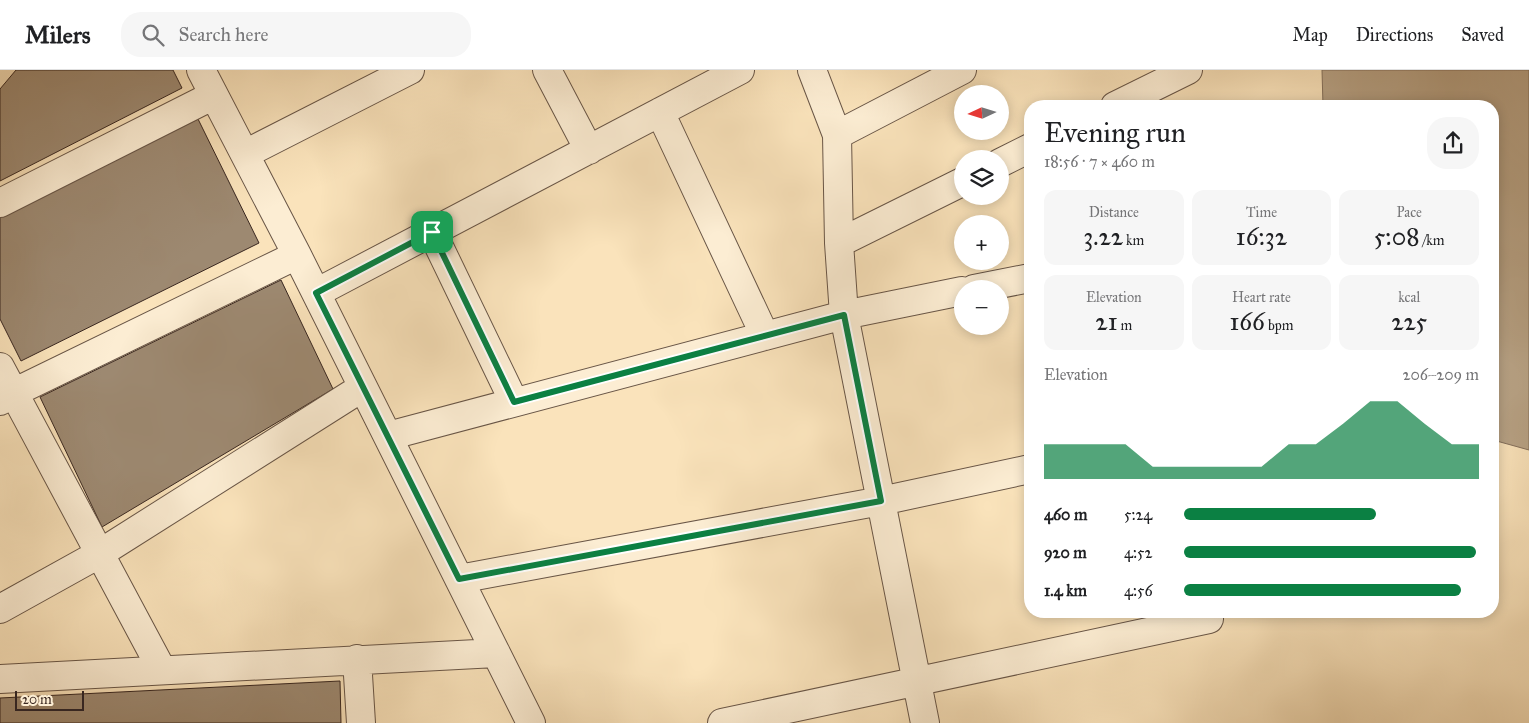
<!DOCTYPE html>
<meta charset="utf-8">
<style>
:root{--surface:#fff;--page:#f6f6f6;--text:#202124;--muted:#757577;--line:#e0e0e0;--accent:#0b8043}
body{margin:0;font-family:"IM FELL Great Primer",serif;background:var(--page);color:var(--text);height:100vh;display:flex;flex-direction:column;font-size:19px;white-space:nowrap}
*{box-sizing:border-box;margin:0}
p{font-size:16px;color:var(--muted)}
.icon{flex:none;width:28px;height:28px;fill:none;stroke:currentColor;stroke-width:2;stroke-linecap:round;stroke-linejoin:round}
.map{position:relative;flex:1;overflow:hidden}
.details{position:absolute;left:1024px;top:30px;width:475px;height:518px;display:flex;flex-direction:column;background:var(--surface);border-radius:20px;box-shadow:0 2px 12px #0003}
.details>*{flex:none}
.needle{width:32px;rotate:266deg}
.controls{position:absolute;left:954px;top:15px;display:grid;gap:10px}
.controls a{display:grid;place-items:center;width:55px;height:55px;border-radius:50%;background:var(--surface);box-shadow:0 2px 12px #0003;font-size:25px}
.scale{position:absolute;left:15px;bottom:12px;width:69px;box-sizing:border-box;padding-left:5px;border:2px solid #392720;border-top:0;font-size:14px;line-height:18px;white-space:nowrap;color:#392720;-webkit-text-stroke:4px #fcedd3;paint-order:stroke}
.pin{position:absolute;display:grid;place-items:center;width:42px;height:42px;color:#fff;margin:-21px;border-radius:10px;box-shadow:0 2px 8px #0006}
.round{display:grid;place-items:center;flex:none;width:52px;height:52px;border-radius:20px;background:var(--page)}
.headline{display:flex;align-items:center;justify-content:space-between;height:85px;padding:0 20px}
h1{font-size:28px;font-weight:600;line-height:38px}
.stats{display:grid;grid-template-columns:repeat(3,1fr);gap:8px;height:85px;padding:5px 20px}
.stats div{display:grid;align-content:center;border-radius:12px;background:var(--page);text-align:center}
.stats b{font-size:25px;font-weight:600}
.stats small{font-size:14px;font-weight:400}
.stats p{font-size:14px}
.chart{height:140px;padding:10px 20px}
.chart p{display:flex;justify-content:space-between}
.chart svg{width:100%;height:90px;margin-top:5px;fill:var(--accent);opacity:.7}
ul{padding:0 20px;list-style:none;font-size:16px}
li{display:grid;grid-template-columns:80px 60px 1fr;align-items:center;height:38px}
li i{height:12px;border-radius:6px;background:var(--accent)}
header{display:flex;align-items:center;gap:30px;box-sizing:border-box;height:70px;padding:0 25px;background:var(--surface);border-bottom:1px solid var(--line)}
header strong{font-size:24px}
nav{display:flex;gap:28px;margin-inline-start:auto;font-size:18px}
.search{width:350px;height:45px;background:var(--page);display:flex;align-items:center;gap:12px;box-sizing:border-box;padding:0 18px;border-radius:20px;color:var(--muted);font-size:19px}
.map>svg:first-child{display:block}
.water{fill:#b8a386;stroke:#85715d}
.building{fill:#9d8971;stroke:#392720}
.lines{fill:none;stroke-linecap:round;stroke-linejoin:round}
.minor-casing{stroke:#695647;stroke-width:30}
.minor{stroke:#fcedd3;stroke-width:28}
.route-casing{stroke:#fff;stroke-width:10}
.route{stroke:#0b8043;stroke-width:6}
</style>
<header>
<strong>Milers</strong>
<div class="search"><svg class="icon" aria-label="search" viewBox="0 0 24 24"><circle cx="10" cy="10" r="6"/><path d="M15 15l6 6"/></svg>Search here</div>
<nav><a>Map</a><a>Directions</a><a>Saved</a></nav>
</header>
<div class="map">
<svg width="1529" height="653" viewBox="0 0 1529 653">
<rect width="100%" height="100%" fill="#fae3bb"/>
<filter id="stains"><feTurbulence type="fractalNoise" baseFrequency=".004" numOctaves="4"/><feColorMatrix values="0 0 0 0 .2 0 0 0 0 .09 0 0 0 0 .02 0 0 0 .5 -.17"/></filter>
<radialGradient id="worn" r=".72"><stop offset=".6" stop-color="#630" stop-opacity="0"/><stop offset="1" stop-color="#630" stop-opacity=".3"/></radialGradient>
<path class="water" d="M1322,0H1529V380L1493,370L1492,36H1323Z"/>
<path class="building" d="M16,0H173L182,18L0,111V19Z
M198,49L259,173L21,291L0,249V147Z
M281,210L333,319L102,457L40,327Z
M340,611L341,653H0V628Z"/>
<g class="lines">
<defs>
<path id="minor" d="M201,0L297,185L531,653
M547,0L589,80
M812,0L837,65L839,173L844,245L925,653
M1115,36L1188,0
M660,42L765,266
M837,65L962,0
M245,84L410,0
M1000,93L1030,78
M0,133L214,25
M432,162L514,332
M839,173L962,112
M974,219L1030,208
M316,223L740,0
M0,297L162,600
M0,331L13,323L297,185
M388,366L844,245L962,221
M459,509L881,431L1030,399
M0,539L99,484L363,317
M357,589L361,653
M0,609L496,583
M722,653L1209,549"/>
</defs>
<use href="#minor" class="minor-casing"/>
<use href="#minor" class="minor"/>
</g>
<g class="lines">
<defs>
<path id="route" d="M432,162L514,332L844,245L881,431L459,509L316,223Z"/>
</defs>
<use href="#route" class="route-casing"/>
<use href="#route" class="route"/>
</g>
<rect width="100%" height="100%" filter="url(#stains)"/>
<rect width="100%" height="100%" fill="url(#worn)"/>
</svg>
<div class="controls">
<a><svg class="needle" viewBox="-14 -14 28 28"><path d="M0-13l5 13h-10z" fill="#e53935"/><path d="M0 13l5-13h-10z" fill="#757577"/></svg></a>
<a><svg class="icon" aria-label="layers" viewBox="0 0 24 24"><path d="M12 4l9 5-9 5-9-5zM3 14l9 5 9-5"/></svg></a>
<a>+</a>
<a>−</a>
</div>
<div class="scale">20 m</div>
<div class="pin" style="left:432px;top:162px;background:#1e9e55"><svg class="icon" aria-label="arrive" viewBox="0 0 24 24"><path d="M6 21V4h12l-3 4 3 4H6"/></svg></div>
<section class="details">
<div class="headline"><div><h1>Evening run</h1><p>18:56 · 7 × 460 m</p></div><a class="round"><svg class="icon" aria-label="share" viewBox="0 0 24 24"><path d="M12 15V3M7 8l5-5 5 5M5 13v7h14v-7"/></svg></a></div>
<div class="stats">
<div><p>Distance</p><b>3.22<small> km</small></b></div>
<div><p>Time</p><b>16:32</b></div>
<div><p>Pace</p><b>5:08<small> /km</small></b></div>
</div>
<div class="stats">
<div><p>Elevation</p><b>21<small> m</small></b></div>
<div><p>Heart rate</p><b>166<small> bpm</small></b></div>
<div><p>kcal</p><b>225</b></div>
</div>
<div class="chart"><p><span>Elevation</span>206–209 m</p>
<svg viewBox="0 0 160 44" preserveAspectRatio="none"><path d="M0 44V27L10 27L20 27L30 27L40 38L50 38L60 38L70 38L80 38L90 27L100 27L110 17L120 6L130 6L140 17L150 27L160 27V44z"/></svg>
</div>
<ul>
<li><b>460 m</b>5:24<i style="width:65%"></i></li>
<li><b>920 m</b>4:52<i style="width:99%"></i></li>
<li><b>1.4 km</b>4:56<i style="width:94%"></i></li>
</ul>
</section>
</div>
